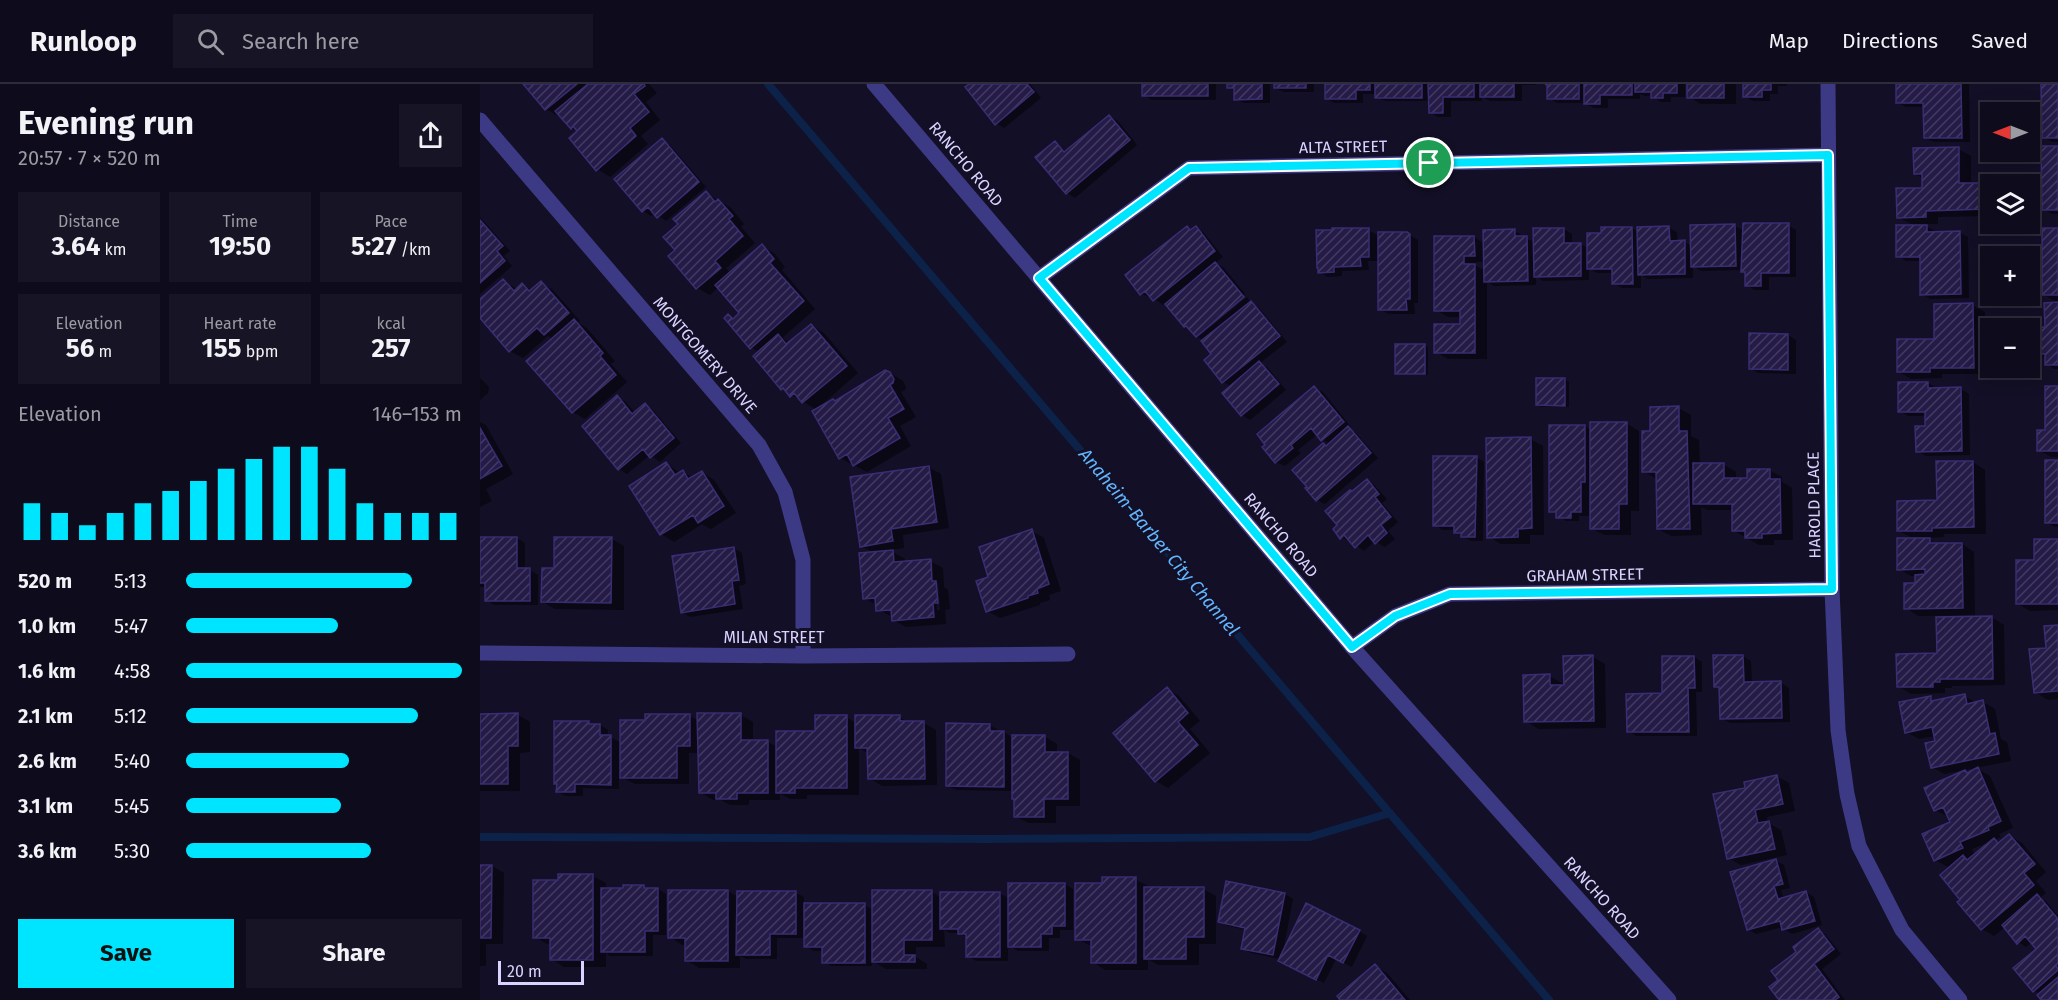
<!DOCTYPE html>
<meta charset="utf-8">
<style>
:root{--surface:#0e0b1c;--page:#171425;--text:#f1f3f6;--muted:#9b9ba3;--line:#2e2b3b;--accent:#00e5ff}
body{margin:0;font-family:"Fira Sans",sans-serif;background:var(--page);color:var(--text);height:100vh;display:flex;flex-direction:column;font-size:22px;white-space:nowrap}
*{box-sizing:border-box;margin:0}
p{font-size:20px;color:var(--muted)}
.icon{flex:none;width:33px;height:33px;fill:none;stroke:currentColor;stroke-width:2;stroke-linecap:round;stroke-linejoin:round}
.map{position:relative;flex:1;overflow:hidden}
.details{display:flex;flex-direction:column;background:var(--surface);width:480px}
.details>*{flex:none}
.needle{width:39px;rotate:270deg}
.fabs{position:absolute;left:1500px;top:18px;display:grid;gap:12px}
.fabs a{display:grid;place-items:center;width:60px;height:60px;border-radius:0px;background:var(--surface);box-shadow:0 3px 15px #0003,0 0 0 2px var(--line);font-size:30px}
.scale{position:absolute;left:18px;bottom:15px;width:86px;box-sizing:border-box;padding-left:6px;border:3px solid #d9d4ff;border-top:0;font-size:16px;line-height:21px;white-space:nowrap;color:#d9d4ff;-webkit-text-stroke:4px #130f26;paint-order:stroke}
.pin{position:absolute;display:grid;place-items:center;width:51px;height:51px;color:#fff;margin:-26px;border:3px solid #fff;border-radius:50%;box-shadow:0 2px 6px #0007}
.round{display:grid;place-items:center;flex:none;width:63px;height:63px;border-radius:0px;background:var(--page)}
.head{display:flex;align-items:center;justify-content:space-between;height:102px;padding:0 18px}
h1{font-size:33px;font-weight:700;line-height:45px}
.metrics{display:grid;grid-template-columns:repeat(3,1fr);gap:9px;height:102px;padding:6px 18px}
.metrics div{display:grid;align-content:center;border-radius:0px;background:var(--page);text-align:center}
.metrics b{font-size:26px;font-weight:700}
.metrics small{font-size:16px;font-weight:400}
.metrics p{font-size:16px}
.chart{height:168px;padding:12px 18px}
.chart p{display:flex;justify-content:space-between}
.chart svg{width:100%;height:108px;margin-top:6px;stroke:var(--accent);stroke-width:6}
.button{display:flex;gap:12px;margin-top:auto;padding:12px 18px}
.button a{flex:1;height:69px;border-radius:0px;background:var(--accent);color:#111;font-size:24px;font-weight:700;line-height:69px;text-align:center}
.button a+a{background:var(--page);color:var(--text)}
ul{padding:0 18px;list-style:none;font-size:20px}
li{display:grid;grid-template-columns:96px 72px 1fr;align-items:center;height:45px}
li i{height:15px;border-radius:8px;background:var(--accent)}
header{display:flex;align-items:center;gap:36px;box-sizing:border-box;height:84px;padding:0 30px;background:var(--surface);border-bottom:2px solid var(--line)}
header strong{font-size:28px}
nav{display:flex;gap:33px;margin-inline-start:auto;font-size:21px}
.search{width:420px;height:54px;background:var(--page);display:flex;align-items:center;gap:15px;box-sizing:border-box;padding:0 21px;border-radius:0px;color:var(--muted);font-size:22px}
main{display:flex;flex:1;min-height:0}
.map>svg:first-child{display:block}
.shadow{fill:#0007;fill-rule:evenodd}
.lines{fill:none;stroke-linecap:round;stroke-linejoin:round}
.stream{stroke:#0c2248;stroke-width:8}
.building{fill:url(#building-hatch);stroke:#3b2d73;stroke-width:1.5}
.minor{stroke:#3d3a85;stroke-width:15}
.tertiary{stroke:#3d3a85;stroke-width:15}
.route-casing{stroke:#fff;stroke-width:12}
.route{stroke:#00e5ff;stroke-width:8}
.labels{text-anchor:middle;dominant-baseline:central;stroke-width:6;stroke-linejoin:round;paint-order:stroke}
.street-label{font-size:16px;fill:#d9d4ff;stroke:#130f26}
.water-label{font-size:18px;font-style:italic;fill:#62b6ff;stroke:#130f26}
</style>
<header>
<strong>Runloop</strong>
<div class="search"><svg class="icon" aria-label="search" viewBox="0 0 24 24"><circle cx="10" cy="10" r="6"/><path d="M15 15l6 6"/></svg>Search here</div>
<nav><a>Map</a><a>Directions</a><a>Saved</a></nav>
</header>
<main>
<section class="details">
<div class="head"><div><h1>Evening run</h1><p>20:57 · 7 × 520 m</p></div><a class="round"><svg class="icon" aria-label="share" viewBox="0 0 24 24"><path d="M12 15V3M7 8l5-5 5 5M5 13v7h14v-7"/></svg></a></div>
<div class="metrics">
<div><p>Distance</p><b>3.64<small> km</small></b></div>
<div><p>Time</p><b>19:50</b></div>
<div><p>Pace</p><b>5:27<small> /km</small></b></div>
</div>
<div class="metrics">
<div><p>Elevation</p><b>56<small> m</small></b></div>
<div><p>Heart rate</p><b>155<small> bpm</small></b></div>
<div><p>kcal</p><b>257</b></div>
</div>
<div class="chart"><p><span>Elevation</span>146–153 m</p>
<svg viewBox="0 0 160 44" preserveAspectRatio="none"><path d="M5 44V29M15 44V33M25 44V38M35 44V33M45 44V29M55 44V24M65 44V20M75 44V15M85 44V11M95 44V6M105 44V6M115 44V15M125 44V29M135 44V33M145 44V33M155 44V33"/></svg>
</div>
<ul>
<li><b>520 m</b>5:13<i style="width:82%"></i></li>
<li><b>1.0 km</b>5:47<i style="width:55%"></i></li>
<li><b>1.6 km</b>4:58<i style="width:100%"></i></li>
<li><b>2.1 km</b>5:12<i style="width:84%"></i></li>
<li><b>2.6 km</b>5:40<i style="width:59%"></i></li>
<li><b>3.1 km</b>5:45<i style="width:56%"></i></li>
<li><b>3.6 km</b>5:30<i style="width:67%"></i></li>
</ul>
<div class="button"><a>Save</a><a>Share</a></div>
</section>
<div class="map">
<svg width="1578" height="916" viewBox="0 0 1578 916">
<defs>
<pattern id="building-hatch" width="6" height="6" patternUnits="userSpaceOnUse" patternTransform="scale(1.5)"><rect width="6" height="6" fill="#241b47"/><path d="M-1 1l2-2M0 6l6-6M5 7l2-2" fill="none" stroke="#433b63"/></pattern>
</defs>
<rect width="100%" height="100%" fill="#130f26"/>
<path class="shadow" d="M45,0H169L177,9L166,18L180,36L161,52L168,60L130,93L117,85L98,48L92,44L80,30L78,32L66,25Z
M485,0H550L561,14L524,44L516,39L489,2Z
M664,0H736V16H672L663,11Z
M748,0H790V19H764L755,15V7L748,4Z
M795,0H834V8H804L795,4Z
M846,0H1056V1H1042V17H1010L1002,13V17H971V33H958L950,28V17H905L897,13V10H883V19H854L846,14Z
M1068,0H1205V13H1191V18H1181L1172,12H1165L1160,10V15H1128V24H1114L1105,19H1077L1069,14Z
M1209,0H1256V20H1221L1209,13Z
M1264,0H1307V2H1298V10H1290V17H1273L1264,12Z
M1418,0H1489L1490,58H1454L1445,54V23H1426L1418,19Z
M1563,0H1578V58H1572L1564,53Z
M629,32L638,37L657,61L595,114L587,109L575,59L587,68Z
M182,56L190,61L226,103L186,137L175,129L171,132L163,127Z
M1578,64V130H1572L1564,125Z
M1478,65L1491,72V101L1505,100L1510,104V132L1458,133V140H1442L1455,147V149H1480L1488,153L1489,214L1450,215L1442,210L1441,177H1426L1418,172L1435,142L1418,133L1444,105V95L1435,90Z
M226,109L251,124L264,140L261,143L275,159L246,184L250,189L282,162L294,169L305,183L302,186L335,225L302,254L310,259L331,241L344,249L378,289L339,323L340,324L356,318L410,289L423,297L426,303L425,306L421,308L436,333L420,342L431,362L387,388L360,374L337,326L302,305L275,272L279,268L271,263L248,232L255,235L261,229L239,203L230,211L217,204L191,172L197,166L200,140Z
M0,133L30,167L24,172L32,182L0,210Z
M1308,141L1316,146V193H1289V206H1275L1266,201V190L1263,186L1221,187L1213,182V194L1168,195L1161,191V204H1142L1134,199V189H1117L1109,184V196L1063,197L1056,192V201L1014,202L1007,198V275H968L956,268L981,241V233H968L956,226L955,153H994L1005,160L1035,147L1043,152V153L1054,158L1084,145L1092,150V160H1100L1109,165L1122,150L1152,144L1158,148L1189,144L1197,148L1198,158H1204L1212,162L1255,142L1264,147ZM996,178H1005V187L996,182Z
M707,143L712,146L716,144L724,149L743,173L735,179L744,184L765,210L717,250V253L705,242L686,219L683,221L672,213L670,214L661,209Z
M888,146L899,152L926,149L938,156V219H934L935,230H908L900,225V177H888L889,186L862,187V192L848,193L840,188Z
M1578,146V219L1563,210Z
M23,197L37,205L42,201L51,206L61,199L73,206L100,237L98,239L107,244L135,277L131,280L147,298L105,335L93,328L74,255L68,252L43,274L30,267L2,234L0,217Z
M767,213L771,219L779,224L807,258L780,279L788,284L806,306L770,336L762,331L751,302L743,298L733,270L724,257L718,253Z
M1578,220V285H1574L1566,280V274L1555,269Z
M1492,221L1505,228L1506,290H1462V294L1431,295L1419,288L1456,257Z
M1308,251L1316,256V290L1278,289L1270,284Z
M944,261L948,263V291H921L917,289Z
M0,294L9,303L8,309L0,316Z
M1085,295L1089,298V323H1061L1057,320Z
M1448,299L1456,304L1481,305L1489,310L1490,371L1446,372L1437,367L1446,343V332H1428L1420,327Z
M1578,303V373H1571L1559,366L1566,348Z
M834,304L843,308L871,343L869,345L876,349L898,374L845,420L837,416L847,363L850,360L842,355L838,350L818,366L821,369L805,382L796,378Z
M137,313L146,318L155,329L165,321L173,326L201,359L180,378L170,371L147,390L139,385Z
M1198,324L1211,331V352L1219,356L1220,381L1243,380L1256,388V396L1269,395L1289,386L1302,393V398L1312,404L1313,456H1294V461H1279L1254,447L1253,426H1227L1221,423L1222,451L1191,452L1178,445L1176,395L1164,387L1171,349Z
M0,338L6,341L33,390L6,405L12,417L0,423Z
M1146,339L1159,347V427H1151V451H1124L1111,444V432H1099V437H1086L1071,427L1105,342L1111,346Z
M1050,355L1063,362L1064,451H1050V460H1021L1009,453Z
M996,373L1004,378L1003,457H991L975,448V446H963L955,441Z
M1493,378L1505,386L1506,450H1464V453L1446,454L1459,461L1482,460L1494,468L1495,531L1438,532L1426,524L1437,501L1436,492H1431L1419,485L1434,455L1419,447L1458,418Z
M1578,378V443H1575L1566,438Z
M186,379L200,389L203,388L213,394L222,388L234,396L256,429L231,445L222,440L194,458L181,450L151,402Z
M448,383L461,390L469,444L423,451L424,464L409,466L425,475V479L450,477L463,484L464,503L468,506L470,525L465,526L466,540L426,543L413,536V533L398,526V522L384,514L395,469L381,462ZM455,499H458L460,526H457Z
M887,397L895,402L907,415L902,419L918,438L908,447L915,455L905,463L895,457L884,467L871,457L870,458L861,453L873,409Z
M552,447L564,454L581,507L569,511L570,516L560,519V521L520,534L507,527L510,494Z
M0,454H37L45,459V486H50L58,491V521H14L6,516V503H0Z
M132,455L144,462V526L75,525L63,518L76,485Z
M1578,455V526L1550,527L1538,520L1556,477Z
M253,464L262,469L266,500L259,502L263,525L210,533L202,528Z
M1511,533L1524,541L1525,601L1472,602V604H1465V609L1431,610L1418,602L1458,571Z
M1578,542V615L1568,616L1555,608L1568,565Z
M1263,572L1271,577L1272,599H1301L1309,604L1310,638L1250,639L1241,634L1240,605L1236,602L1235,573Z
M1113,573L1125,580L1126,644L1058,645L1046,637L1069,592L1082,599V602H1085Z
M1214,573L1222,578V608H1216L1217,652H1156L1148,647L1184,611Z
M687,605L699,612L720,637L710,645L730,669L688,704L676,697Z
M1484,612L1497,619L1503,618L1515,625L1521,655L1527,658L1531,677L1464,690L1452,683L1457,658L1456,652L1439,655L1426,648L1450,614L1457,618Z
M0,631H38L50,638V668L40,669V707H0Z
M261,631L273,638V657L288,658L297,663L336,648L366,633L376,639L419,633L430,639H444L456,646L457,701L402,702L389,694V670L379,664V711H327V715H310L300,710V716H269V721H250L241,716H233L220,708L219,669H209V700H155L139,692V705L103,704V712H86L78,708V701L75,699L108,639L112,641H120L128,646V652L142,659L167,637L210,632L219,637Z
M510,641L518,646V648H524L533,654L564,652L577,660V669H588L600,676V722H576V739H548L535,732L533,707L476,706L467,702Z
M1498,685L1510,692L1533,744L1519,750L1521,753L1514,756L1521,759L1530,752L1542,759L1566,788L1556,797L1566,809L1560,814L1566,817L1578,832V916H1563L1560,910L1554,906L1558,865L1552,858L1546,863L1538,858L1525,843L1514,852L1502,845L1483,816L1474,780L1468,783L1455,776L1471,739L1469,733L1455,726L1485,688L1488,690ZM1510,758L1495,772L1492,765Z
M1296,692L1309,699L1315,727L1287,733L1288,739L1301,746L1307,771L1261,781L1248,774L1267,705Z
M1295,776L1304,781L1310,804L1301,806L1304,815L1326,808L1334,813L1342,841L1312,850L1304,845L1303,843L1276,850L1268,845Z
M0,782H12L24,789L23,860H6V882H0Z
M80,792H113L126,799V805L163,802L169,805H178L186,810V851H173V872H130L126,869V883H84L71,875V860H67L55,853L80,798Z
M655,795L668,802V805H723L736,812V860H719V881H678L668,875V886H625L613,878V863L597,855L624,800Z
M585,800L593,805V846H580V854H569V867H538L528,861V877H496L488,872V854L478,849H470L464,846L465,863H436V873L447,880V885H406L392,877V882H352L343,878V867H334L325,862V854H297V875H266L260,872V884H219L206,876V861H202L190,853L248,807L258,813L316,809L324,813V821H384L393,826L452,808L462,814L519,809L530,815Z
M805,810L813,815L803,868L879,847L887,852L872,883L856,875L844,899L808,881L800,875L771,869L762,864L766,846L748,842L740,838Z
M1338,846L1346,851L1361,870L1342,885L1365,916H1301L1318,869Z
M895,882L907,889L930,916H862Z"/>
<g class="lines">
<path class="stream" d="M288,0L1069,916
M0,753L508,755L830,753L910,729"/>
</g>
<path class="building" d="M43,0H97L65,26Z
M108,0H164L165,2L154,10L169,28L150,44L156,52L116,87L89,54L97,47L93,42L91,45L75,27Z
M489,0H547L554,8L515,41L485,3Z
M662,0H728V12H662Z
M747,0H782V15L754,16V4H747Z
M794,0H826V4H794Z
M845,0H890V6H876V15H845Z
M895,0H942V14H895Z
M948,0H994V13H963V29H949Z
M1000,0H1034V13H1000Z
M1065,0H1099V15H1067V1Z
M1104,0H1152V11H1120V20H1104Z
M1155,0H1197V9H1183V14H1171V8H1155Z
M1207,0H1244V14H1207Z
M1263,0H1291V6H1282V13H1263Z
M1416,0H1481L1482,54H1444L1443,19H1416Z
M1561,0H1578V54H1562Z
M629,31L650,56L586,110L555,73L575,57L584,68Z
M182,54L219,98L177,134L168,123L162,128L134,95Z
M1561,62H1578V126H1562Z
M1479,63V99H1505L1506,125L1446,127V133L1417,134L1416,104H1442V90H1434L1433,64Z
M226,107L235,118L238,115L253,132L249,135L263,152L235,177L241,184L216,205L188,172L195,166L183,153L198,140L193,135Z
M0,136L23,162L17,167L25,177L0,199Z
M1263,139H1309V189H1281V202H1265V188H1261Z
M1255,140L1256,182L1211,183L1210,141Z
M1416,141H1447V148L1480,147L1481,210L1440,211V173H1416Z
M707,142L710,146L716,142L735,167L673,217L665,207L660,211L645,191Z
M1189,142L1190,157L1205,156V190L1158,191L1157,143Z
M1121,143H1152L1153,200H1132V185H1107V149H1121Z
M852,144H889V173H880L881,182L854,183V188L838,189V184H837L836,146H852Z
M1053,144H1084V159H1101V192L1054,193Z
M1562,144H1578V211H1562Z
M1035,145V152H1047L1048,197L1004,198L1003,146Z
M898,148H927L930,150V215H926L927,226H898Z
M954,152H994L995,172H984V180H995V269H954V240H980V227H954Z
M282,160L294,175L290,179L324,217L270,265L244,234L248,230L253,235L259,229L235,201Z
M735,178L764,213L716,253L706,242L704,243L685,220Z
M23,195L34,207L42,199L49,207L61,197L89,229L64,251L57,244L29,268L0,234V215Z
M771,217L800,252L742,299L724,276L731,270L721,257Z
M1578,218V281H1565V270H1554L1553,244L1565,243L1564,219Z
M1493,219L1494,284H1450V288H1417V255H1454V220Z
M94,235L123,269L120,272L136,291L92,329L46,277Z
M331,240L367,282L322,319L314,309L310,313L303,304L301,306L273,272L298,250L306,260Z
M1269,249L1308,250V286L1269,285Z
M915,260H945V290H915Z
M779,277L799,300L761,332L742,309Z
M405,286L410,288L414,295L413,299L410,301L424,325L408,334L420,354L373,382L367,370L359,375L332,327L353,315L355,317Z
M1056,294H1085V322L1056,321Z
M1418,298H1448V304L1481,303L1482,367L1436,368L1435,342H1445V328H1418Z
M834,302L864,338L841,357L831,344L811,361L813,364L795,379L782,363L785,361L777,350Z
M1565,302H1578V367H1557V346H1565Z
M137,311L152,330L165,319L194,354L170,374L163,365L138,386L102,342Z
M1199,322V347H1207L1210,445H1177L1176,388H1162V347H1170V323Z
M1110,338H1147V420H1139V445H1110Z
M1069,341H1105V398H1101V428H1091V434H1076V428H1069Z
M868,342L891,369L836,417L825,404L827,403L812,386L843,359L846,362Z
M0,344L22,382L0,395Z
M1051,353L1052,444L1038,445V453L1007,454L1006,354Z
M953,372H997L995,453H981V449H974V442H953Z
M1565,376H1578V439H1565Z
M1456,377H1493L1494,443L1452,444V447H1417V417L1457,416Z
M186,378L195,391L203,386L208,395L222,387L244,422L218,439L213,431L180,451L149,402Z
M1213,379H1244V394H1267V385H1290V395H1300L1301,449L1282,450V454H1265V447H1252V420H1213Z
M449,382L457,438L411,445L413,457L380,463L370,393Z
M887,395L899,410L895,413L911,433L901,441L907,449L895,460L888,451L875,464L864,451L860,455L853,445L857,441L845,427L870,406L872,407Z
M552,445L569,500L557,505L558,509L548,512V514L506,528L496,497L508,493L499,463Z
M0,453H37V484H50V517H5V499H0Z
M74,453H132L131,519L61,518L62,484H74Z
M1417,454H1450V459H1482L1483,524L1424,525V499H1435V491L1445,490V485L1417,486Z
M1554,455H1578V520H1536V476H1554Z
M254,463L259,496L252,497L255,520L201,529L192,472Z
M413,466L414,478L451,475L452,497H456L458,519H453L454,533L412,537L411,526L396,527L395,514L383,515L379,469Z
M1512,532L1513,595H1460V598H1453V603H1417L1416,570L1457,569L1456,533Z
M1578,541V607L1554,609L1549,565L1566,564L1564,542Z
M1113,571L1114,637L1044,638L1043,591L1070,590V601H1084L1083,572Z
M1233,571H1263L1264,598L1301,597L1302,634L1240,635L1239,603H1234Z
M1182,572H1214L1215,604H1208L1209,648H1147L1146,610L1182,609Z
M687,603L708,629L698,638L718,661L675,698L633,649Z
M1485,610L1487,620L1503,616L1510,650L1515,649L1519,670L1451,684L1445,659L1455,657L1452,643L1425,649L1419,618L1451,612V617Z
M38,629V662H28V700H0V630Z
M217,629H261V656H288V709H257V715H236V709H219Z
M165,630H210V662H197V694H140V636H165Z
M335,631H367V704H315V709H296V647H335Z
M375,631H420V637H444L445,695H388L387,664H375Z
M74,637H109V640H120V651H131V701L95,700V708H76L77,700H74Z
M466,639L510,640V647H524V703L466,702Z
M532,651H565V668H588V715H564V733H534V715H532Z
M1498,683L1521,737L1508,743L1509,746L1480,758L1483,764L1454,777L1442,750L1470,738L1463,723L1454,727L1444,704L1485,686L1487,689Z
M1297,691L1303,720L1275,726L1278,739L1289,737L1295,765L1247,775L1233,710L1265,704L1264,698Z
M1529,750L1555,780L1544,789L1554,801L1501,846L1477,818L1480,816L1460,791L1483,771L1487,776L1514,754L1518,759Z
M1296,775L1303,800L1294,802L1298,815L1326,807L1335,837L1302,846L1300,837L1267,846L1250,788Z
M0,781H12L11,854H0Z
M78,790H113V876H70V854H53V796H78Z
M622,793H656V879H611V856H595V799H622Z
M746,797L805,809L793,871L761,865L765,844L738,838Z
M528,799H585V842H572V850H561V863H528Z
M143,801H164V804H178V847H165V868H121V804H143Z
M664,803H724V853H706V875H664Z
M188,806H248V877H205V854H188Z
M392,806H452V856H424V871H435V878H392Z
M257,807H316V850H290V871H256Z
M460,808H520V873H486V850H478V845H460Z
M1557,810L1578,835V880L1576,881L1578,886L1553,908L1533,884L1556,865L1545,852L1537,860L1522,841Z
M324,819H385V879H342V863H324Z
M826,819L880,846L863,879L848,871L836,896L798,877Z
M1338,844L1354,865L1334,880L1359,913L1355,916H1299L1289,903L1298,896L1291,887L1316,868L1313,863Z
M895,880L925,916H860L857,912Z
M1578,893V916H1561L1557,911Z"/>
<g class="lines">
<path class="minor" d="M1348,0L1352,505L1358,646L1367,710L1379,762L1422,846L1480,916
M0,36L279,361L305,408L323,476V572
M559,194L709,84L1348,71
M872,563L915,532L970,510L1352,505
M0,569L323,572L588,570"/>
<path class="tertiary" d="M394,0L872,563L1189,916"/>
</g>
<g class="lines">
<defs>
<path id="route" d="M1348,71L1352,505L970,510L915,532L872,563L559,194L709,84Z"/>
</defs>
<use href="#route" class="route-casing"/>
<use href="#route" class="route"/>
</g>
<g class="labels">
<g class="street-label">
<text transform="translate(863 63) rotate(-1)">ALTA STREET</text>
<text transform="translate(486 80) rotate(50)">RANCHO ROAD</text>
<text transform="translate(225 271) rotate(49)">MONTGOMERY DRIVE</text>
<text transform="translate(1334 421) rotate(-91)">HAROLD PLACE</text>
<text transform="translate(801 451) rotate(50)">RANCHO ROAD</text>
<text transform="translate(1105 491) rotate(-1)">GRAHAM STREET</text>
<text x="294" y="553">MILAN STREET</text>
<text transform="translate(1122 814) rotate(48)">RANCHO ROAD</text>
</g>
<g class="water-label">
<text transform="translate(679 458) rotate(50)">Anaheim-Barber City Channel</text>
</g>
</g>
</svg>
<div class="fabs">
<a><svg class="needle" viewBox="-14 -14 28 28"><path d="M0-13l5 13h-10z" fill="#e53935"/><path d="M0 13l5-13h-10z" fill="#9b9ba3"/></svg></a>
<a><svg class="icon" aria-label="layers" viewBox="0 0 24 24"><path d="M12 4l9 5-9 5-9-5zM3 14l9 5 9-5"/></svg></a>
<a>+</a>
<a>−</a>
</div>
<div class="scale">20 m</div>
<div class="pin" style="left:949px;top:79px;background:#1e9e55"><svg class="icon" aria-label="arrive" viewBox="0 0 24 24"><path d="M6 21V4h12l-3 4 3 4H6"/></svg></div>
</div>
</main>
